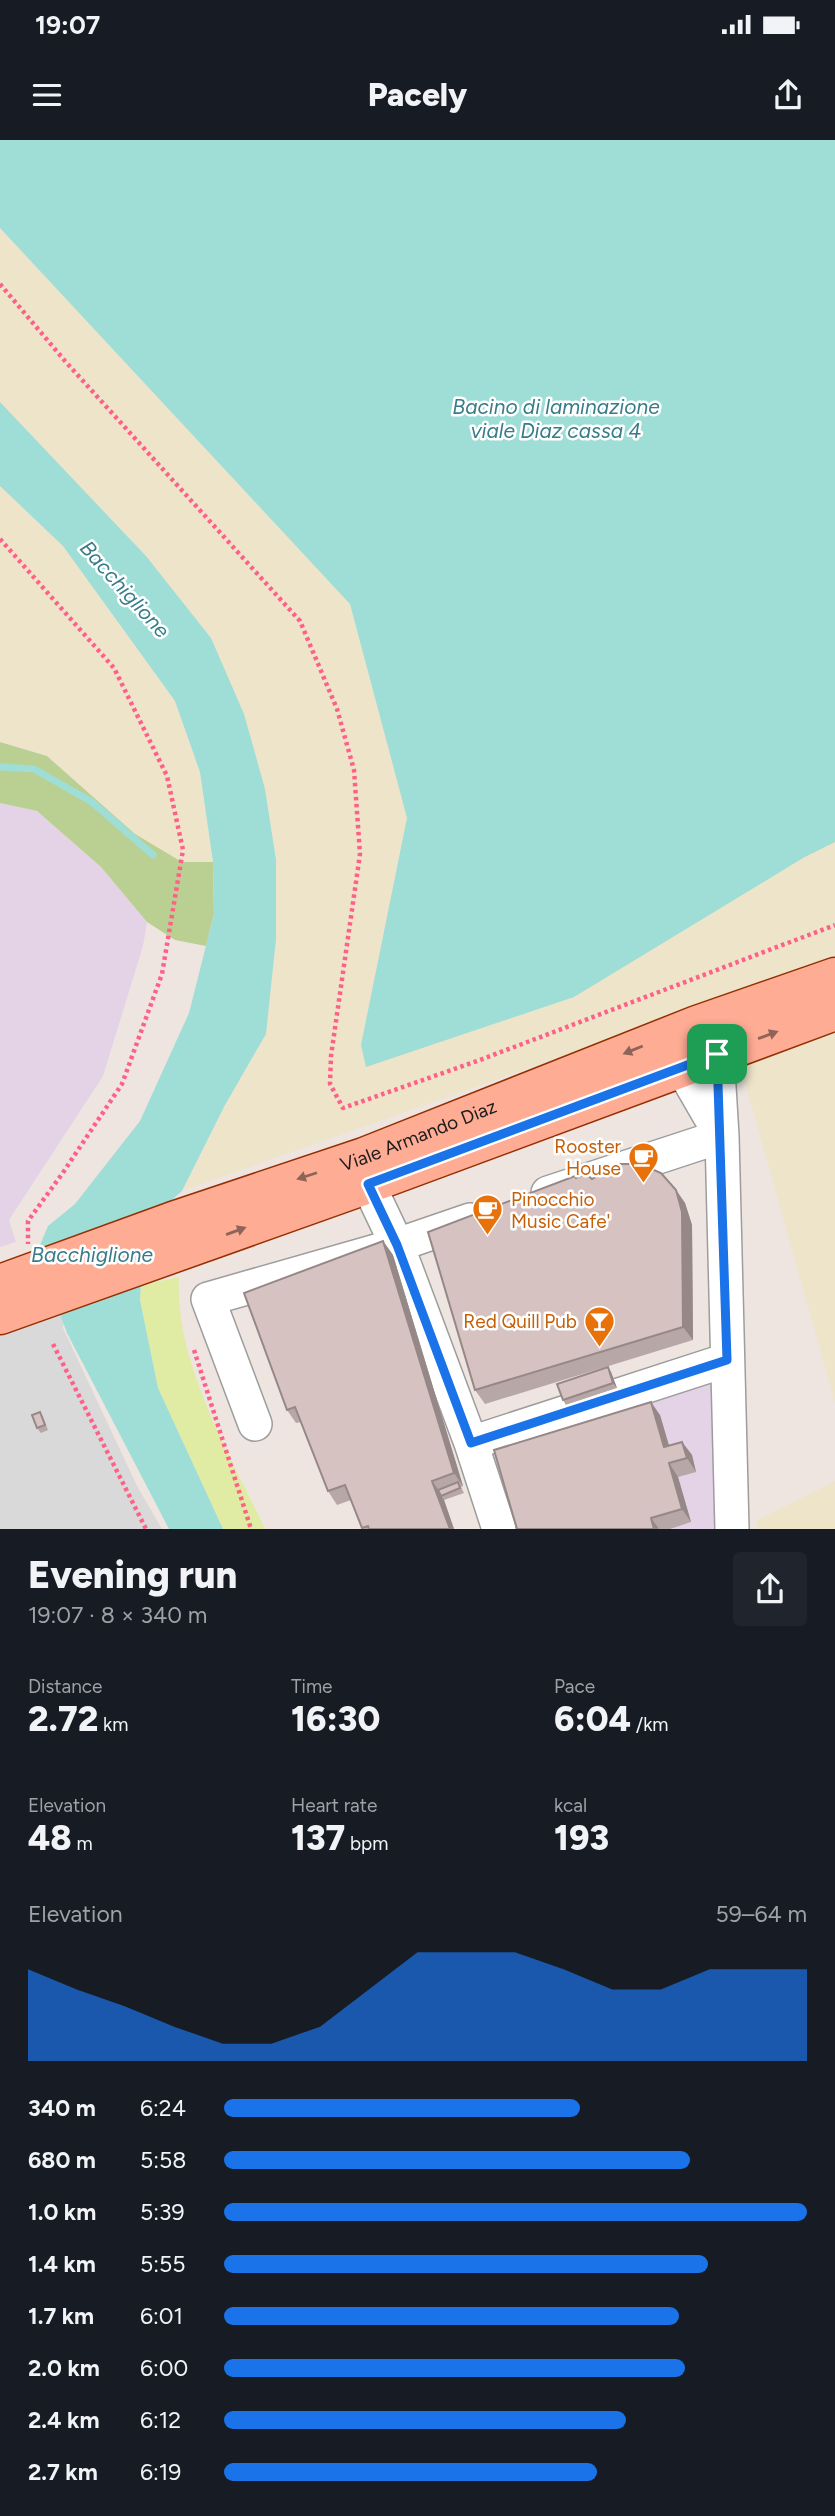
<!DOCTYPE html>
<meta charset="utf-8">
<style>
:root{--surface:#171b24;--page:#20242c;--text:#f1f3f6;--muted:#9ea1a6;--accent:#1a73e8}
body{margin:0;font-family:Figtree,sans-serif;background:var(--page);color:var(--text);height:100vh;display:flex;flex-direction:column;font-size:26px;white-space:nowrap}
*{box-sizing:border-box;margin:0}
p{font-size:23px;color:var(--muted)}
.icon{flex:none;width:38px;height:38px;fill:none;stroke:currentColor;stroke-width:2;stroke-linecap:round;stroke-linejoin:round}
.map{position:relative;height:1389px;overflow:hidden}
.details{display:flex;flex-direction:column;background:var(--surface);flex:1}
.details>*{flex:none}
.pin{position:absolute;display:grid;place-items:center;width:60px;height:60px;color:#fff;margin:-30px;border-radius:14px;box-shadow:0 4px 10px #0006}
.round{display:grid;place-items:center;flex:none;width:74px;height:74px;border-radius:7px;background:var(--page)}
.summary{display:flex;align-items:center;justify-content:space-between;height:119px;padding:0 28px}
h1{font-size:38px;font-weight:800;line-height:52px}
.figures{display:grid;grid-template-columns:repeat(3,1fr);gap:10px;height:119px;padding:7px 28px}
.figures div{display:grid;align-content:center}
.figures b{font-size:35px;font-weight:800}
.figures small{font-size:19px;font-weight:400}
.figures p{font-size:19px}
.chart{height:196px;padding:14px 28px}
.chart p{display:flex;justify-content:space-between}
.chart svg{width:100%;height:126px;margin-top:7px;fill:var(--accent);opacity:.7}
ul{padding:0 28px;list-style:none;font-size:23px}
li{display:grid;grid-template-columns:112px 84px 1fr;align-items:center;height:52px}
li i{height:18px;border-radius:9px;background:var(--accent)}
.status{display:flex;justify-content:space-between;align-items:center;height:49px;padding:0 35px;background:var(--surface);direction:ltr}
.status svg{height:19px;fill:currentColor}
header{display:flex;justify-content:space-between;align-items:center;height:91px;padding:0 28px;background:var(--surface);font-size:32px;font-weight:800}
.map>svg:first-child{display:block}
.residential{fill:#dad9d9}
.industrial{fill:#e4d2e7}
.farmland{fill:#eee4ca}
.grass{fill:#e0eca3}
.forest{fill:#bad093}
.water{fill:#9eded6}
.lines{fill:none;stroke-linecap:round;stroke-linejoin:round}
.stream{stroke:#9eded6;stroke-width:7}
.minor-casing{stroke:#9d9d9d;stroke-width:36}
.major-casing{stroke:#932f00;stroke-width:41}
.path{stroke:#ff6088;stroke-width:4.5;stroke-dasharray:3.5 3.5;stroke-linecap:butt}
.minor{stroke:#fff;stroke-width:33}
.major{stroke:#ffac94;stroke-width:38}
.wall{fill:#b7a7a6}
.shaded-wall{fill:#958887}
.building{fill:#d5c2c1;stroke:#958887;stroke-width:2}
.oneway{fill:#8e6458}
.route-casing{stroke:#fff;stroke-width:14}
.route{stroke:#1a73e8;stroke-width:9}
.labels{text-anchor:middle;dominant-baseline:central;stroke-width:5;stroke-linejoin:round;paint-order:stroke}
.street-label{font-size:19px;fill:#1c1c1c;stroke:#fff}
.food-label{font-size:19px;fill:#c56008;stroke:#fff;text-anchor:end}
.water-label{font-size:21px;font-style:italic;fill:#377c88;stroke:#fff}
</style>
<div class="status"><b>19:07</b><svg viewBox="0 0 49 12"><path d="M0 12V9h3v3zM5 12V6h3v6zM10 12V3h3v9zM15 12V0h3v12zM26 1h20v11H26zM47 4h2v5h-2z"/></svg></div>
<header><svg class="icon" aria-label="menu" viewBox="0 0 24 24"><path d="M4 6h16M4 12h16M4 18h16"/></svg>Pacely<svg class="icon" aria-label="share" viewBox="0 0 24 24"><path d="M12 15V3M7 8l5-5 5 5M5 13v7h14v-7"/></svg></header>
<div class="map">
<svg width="835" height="1389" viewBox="0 0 835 1389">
<rect width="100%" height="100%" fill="#eee5e0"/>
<path class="residential" d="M69,1159L63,1188L137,1346L162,1389H0V1184Z"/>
<path class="industrial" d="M0,663L37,671L101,727L147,782L143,806L103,936L9,1080L16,1102L0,1107Z
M727,1220L732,1389H499L471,1303Z"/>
<path class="farmland" d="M0,0H835V820L182,1051L225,965L266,894L276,799V720L265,649L211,498L146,416L0,262Z
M0,346L63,406L175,561L200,632L213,722H182L135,694L48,616L0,602Z
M835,888V1263L739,921Z
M835,1341V1389H756L757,1380Z"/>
<path class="grass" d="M179,1137C174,1222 230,1314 265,1389H223L158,1248L140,1160L141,1145Z"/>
<path class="forest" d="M0,602L47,616L135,694L182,722H213L214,774L206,806L175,800L147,782L101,727L37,671L0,663Z"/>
<path class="water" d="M0,0H835V702L803,718L574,857L366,927L361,905L407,678L350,464L0,88Z
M0,262L146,416L211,498L244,574L265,649L276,720V799L266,894L225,965L182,1051L144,1084L140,1160L158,1248L223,1389H169L67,1193L37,1112L48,1086L75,1064L140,981L189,873L214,774L213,722L200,632L175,561L63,406L0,346Z"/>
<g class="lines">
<path class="stream" d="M0,627L34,629L92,662L153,715"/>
<defs>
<path id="minor" d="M717,914L722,996L732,1389
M682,928L719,992
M548,1053L722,996
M470,1080L397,1105L471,1303L727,1220
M255,1284L208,1159L397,1105L368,1044
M471,1303L499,1389"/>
<g id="major">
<path id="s1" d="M0,1144L173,1081L364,1017L697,885L835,837"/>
<path d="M0,1175L368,1044L835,871"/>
</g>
</defs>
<use href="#minor" class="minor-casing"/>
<use href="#major" class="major-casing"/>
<path class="path" d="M0,144L65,221L300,481L337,569L354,630L360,714L331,916L330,944L343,968L480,920L835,785
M0,399L114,528L167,636L183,710L162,834L122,944L62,1034L28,1081V1104
M53,1204L146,1389
M194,1210L251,1389"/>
<use href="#minor" class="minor"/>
<use href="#major" class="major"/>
</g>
<path class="wall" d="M576,1038L676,1050L685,1063L692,1085L693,1200L485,1264L475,1250Z
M383,1101L393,1115L463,1346L461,1347L464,1353L444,1360L454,1389H362L351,1360L337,1365L328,1351L301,1282L296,1283L287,1270Z
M608,1227L611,1232L617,1248L566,1265L563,1260Z
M40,1272L43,1277L48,1290L41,1293L37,1288Z
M660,1275L669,1305L682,1302L692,1315L696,1332L678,1337L691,1382L670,1389H517Z"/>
<path class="shaded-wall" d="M676,1050L685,1063L692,1085L693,1200L683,1187Z
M383,1101L393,1115L463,1346L454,1333Z
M608,1227L611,1232L617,1248L613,1243Z
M651,1262L660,1275L673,1320L664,1307Z
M682,1302L692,1315L696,1332L687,1318Z
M669,1323L678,1337L691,1382L682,1369Z
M432,1341L442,1355L441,1356L444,1360L454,1389H450Z
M651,1378L659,1389H654Z"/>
<path class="building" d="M617,1024H640L661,1033L676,1050L682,1072L683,1187L475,1250L428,1092L575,1036L576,1038L586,1034L592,1039Z
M383,1101L454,1333L432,1341L450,1389H369L368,1386L362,1388L345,1345L328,1351L295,1267L287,1270L244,1153Z
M608,1227L613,1243L563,1260L557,1244Z
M651,1262L664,1307L682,1302L687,1318L669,1323L682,1369L651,1378L654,1389H517L494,1310Z
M40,1272L45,1285L37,1288L32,1275Z
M458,1342L460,1348L441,1356L438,1350Z"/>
<defs><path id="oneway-solid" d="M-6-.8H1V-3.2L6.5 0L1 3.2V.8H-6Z" transform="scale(1.75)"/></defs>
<g class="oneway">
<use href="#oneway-solid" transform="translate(768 895) rotate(-20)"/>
<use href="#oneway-solid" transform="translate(633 910) rotate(158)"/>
<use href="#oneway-solid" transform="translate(307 1036) rotate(162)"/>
<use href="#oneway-solid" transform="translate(236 1091) rotate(-20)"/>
</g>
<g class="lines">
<defs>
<path id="route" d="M717,914L727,1220L471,1303L397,1105L368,1044Z"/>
</defs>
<use href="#route" class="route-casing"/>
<use href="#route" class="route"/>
</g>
<defs>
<symbol id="cafe-pin" viewBox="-11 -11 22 30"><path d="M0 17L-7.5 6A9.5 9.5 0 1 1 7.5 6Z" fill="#e8710a" stroke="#fff"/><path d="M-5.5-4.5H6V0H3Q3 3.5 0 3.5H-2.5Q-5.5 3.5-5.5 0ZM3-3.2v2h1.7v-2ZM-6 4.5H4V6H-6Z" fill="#fff"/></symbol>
<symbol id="bar-pin" viewBox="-11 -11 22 30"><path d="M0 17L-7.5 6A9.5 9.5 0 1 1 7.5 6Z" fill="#e8710a" stroke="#fff"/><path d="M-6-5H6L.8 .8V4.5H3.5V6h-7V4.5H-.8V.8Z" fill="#fff"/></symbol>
</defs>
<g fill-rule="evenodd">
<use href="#cafe-pin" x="626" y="1000" width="35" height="47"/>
<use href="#cafe-pin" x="470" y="1052" width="35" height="47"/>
<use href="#bar-pin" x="582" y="1164" width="35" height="47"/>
</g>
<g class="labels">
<g class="street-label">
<text stroke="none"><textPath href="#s1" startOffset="444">Viale Armando Diaz</textPath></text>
</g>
<g class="food-label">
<text x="621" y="1006">Rooster<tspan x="621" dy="22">House</tspan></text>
<text x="511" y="1059" text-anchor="start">Pinocchio<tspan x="511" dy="22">Music Cafe'</tspan></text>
<text x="577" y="1181">Red Quill Pub</text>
</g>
<g class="water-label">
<text x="556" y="266">Bacino di laminazione<tspan x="556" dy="24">viale Diaz cassa 4</tspan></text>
<text transform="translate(125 449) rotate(48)">Bacchiglione</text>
<text x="92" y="1114">Bacchiglione</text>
</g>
</g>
</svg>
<div class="pin" style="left:717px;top:914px;background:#1e9e55"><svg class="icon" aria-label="arrive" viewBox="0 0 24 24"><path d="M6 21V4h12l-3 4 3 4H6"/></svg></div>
</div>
<section class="details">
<div class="summary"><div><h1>Evening run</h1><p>19:07 · 8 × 340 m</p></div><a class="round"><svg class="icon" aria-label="share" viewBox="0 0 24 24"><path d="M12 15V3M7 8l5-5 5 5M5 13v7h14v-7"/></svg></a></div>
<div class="figures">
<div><p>Distance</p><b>2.72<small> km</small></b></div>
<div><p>Time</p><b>16:30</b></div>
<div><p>Pace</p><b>6:04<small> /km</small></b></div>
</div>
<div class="figures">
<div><p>Elevation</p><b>48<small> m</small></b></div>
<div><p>Heart rate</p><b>137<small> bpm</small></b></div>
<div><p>kcal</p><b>193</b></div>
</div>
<div class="chart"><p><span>Elevation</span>59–64 m</p>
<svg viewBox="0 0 160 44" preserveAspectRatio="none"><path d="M0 44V12L10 19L20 25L30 32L40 38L50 38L60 32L70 19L80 6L90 6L100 6L110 12L120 19L130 19L140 12L150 12L160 12V44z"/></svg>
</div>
<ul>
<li><b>340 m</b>6:24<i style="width:61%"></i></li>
<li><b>680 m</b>5:58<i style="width:80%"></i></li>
<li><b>1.0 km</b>5:39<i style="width:100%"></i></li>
<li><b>1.4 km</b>5:55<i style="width:83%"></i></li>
<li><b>1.7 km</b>6:01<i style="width:78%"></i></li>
<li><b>2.0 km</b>6:00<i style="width:79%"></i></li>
<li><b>2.4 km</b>6:12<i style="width:69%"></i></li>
<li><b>2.7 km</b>6:19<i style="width:64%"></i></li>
</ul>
</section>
